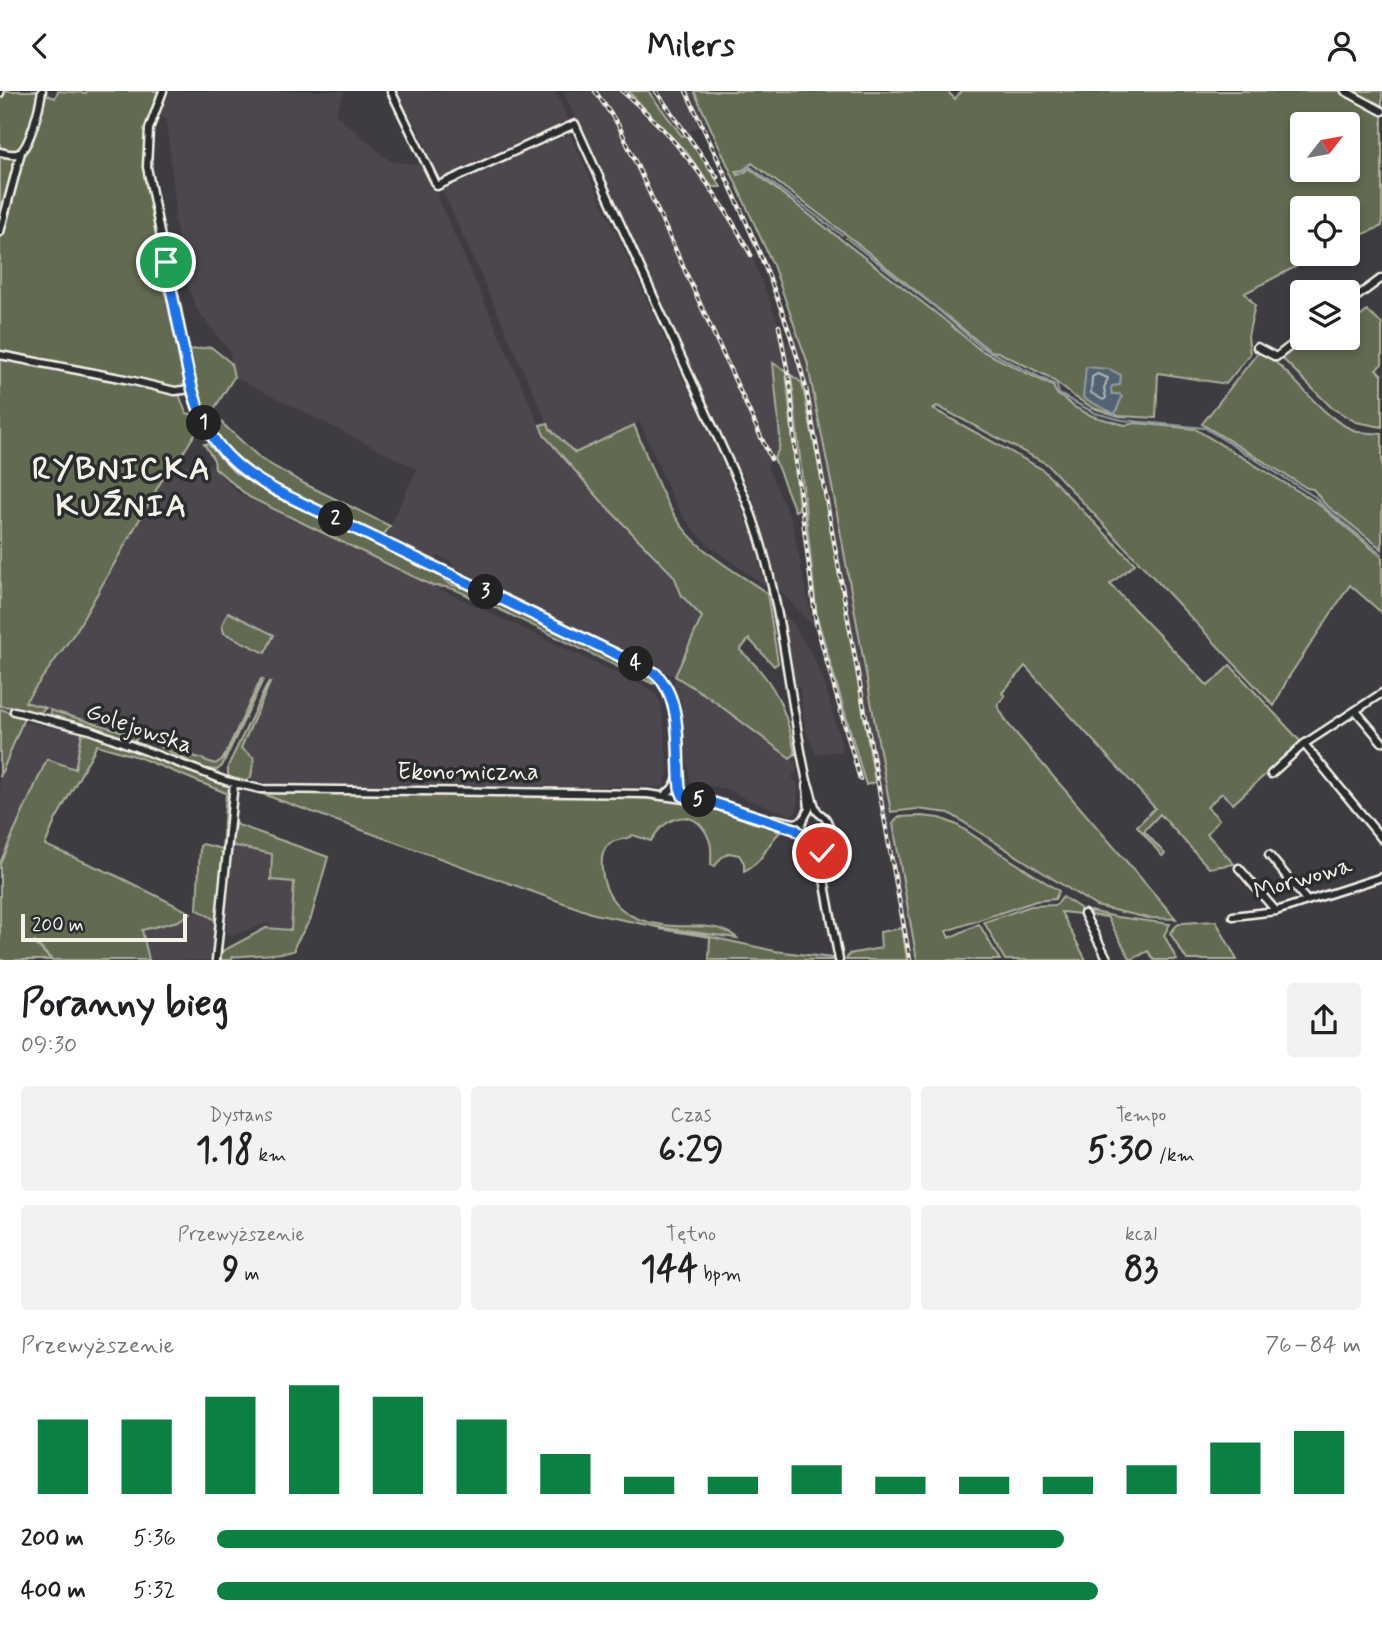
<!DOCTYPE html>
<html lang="pl">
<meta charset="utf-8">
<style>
:root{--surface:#fff;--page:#f2f2f2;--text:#202124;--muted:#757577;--accent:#0b8043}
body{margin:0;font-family:Mynerve,sans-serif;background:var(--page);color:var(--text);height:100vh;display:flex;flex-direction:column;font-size:26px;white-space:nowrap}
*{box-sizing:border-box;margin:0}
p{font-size:23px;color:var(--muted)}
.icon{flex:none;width:38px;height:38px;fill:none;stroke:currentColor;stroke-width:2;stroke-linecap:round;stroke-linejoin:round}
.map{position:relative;height:869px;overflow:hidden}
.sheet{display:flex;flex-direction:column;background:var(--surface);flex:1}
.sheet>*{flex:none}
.needle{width:46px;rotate:59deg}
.fabs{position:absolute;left:1290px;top:21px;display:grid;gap:14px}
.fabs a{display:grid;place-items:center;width:70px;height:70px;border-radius:7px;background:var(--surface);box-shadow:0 4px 10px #0003;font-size:35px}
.scale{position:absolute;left:21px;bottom:18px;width:166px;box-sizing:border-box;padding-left:7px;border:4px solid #f4f1e8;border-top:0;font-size:19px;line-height:24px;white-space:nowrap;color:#f4f1e8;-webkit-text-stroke:5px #2a2d2e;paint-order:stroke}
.pin{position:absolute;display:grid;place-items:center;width:60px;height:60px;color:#fff;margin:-30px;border:4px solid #fff;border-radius:50%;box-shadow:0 2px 7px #0007}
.km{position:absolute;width:35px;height:35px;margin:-18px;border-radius:50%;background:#222;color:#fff;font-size:19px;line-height:35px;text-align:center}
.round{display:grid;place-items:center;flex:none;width:74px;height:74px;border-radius:7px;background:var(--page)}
.overview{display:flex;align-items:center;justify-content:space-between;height:119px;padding:0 21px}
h1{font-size:38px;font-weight:800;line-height:52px}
.figures{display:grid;grid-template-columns:repeat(3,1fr);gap:10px;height:119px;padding:7px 21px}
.figures div{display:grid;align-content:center;border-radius:7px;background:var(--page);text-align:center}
.figures b{font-size:35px;font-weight:800}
.figures small{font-size:19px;font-weight:400}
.figures p{font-size:19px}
.chart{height:196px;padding:14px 21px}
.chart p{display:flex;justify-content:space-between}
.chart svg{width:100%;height:126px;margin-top:7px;stroke:var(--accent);stroke-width:6}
ul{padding:0 21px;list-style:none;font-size:23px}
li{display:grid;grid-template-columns:112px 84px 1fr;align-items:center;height:52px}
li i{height:18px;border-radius:9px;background:var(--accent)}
header{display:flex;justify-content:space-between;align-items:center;height:91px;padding:0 21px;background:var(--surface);font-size:32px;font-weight:800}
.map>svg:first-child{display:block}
.built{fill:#4c464e}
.green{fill:#626b51;stroke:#abae9c;stroke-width:2;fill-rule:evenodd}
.water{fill:#516373;stroke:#929ca2;stroke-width:2}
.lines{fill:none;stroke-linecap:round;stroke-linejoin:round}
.shore{stroke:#b3b8b9;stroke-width:2}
.stream{stroke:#929ca2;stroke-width:2}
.minor-casing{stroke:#f4f1e8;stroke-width:11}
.minor{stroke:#2a2d2e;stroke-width:6}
.rail-casing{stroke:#f4f1e8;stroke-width:4.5}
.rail{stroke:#2a2d2e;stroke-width:2;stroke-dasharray:5;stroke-linecap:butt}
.route-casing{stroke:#fff;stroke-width:14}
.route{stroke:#1a73e8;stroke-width:9}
.labels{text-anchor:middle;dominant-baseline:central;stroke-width:7;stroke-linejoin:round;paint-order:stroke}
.street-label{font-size:24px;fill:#f4f1e8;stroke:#2a2d2e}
.district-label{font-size:32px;font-weight:bold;letter-spacing:2px;fill:#f4f1e8;stroke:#2a2d2e}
</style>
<header><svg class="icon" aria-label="back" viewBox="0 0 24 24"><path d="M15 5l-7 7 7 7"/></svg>Milers<svg class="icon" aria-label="person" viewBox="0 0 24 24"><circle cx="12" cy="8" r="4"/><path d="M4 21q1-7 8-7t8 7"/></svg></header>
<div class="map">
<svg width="1382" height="869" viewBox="0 0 1382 869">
<rect width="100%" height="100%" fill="#3e3c41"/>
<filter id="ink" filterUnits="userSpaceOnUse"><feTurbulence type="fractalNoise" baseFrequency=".0143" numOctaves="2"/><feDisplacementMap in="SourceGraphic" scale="14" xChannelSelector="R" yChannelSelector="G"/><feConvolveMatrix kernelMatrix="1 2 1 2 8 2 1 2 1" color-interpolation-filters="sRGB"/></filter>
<g filter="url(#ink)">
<path class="built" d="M171,0H345L335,23L390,70L420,74L429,87L544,344L604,413L674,485L682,505L702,526L675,585L707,605L796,671L797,679L792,686L798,693L797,720L791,724L749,709L727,698L690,691L681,608L673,604L674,585L453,479L451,471L439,465L431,469L381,447L390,435L417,378L234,286L230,261L196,217L184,182L174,126L176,117L166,28L159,25Z
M394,0H555L570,32L440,89L417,36Z
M563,0H628L645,15L687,62L721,107L741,139L787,254L792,227L807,270L834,406L917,869H907L834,451L802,292L773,273L780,354L777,362L767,375L792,431L813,535L779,499L766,449L742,382L737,381Z
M648,0H694L708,30L683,45Z
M570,43L735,399L754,450L765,495L707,453L687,431L671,404L640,331L575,362L550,338L441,96Z
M209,372L238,402L648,597L656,604L662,615L668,680L664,696L297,694L268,692L236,686L231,674L270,592L261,588L223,668L215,673L99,631L25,612L76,540L171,373L180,378L186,373L190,374L197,381Z
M781,519L792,531L811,562L824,590L843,660L816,663L806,641L799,595H795Z
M23,631L82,642L75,679L47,668L0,772V686Z
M231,754L273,764L295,791L291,839L271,837L269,831L235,844L230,843L226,839L227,830L225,829Z
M197,818L217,830L214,869H149L142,839L178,830L195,821Z"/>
<path class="green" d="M0,0H44V3L55,7L58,0L86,2L87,0H160C149,24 143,45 144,71L187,296L177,298L186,322L191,323L198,338L175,375L171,373L76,540L25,611L46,617L38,623L12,616L0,615Z
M628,0H648L682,45L687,43L721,96H712L687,62Z
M694,0H947L955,8L961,0H1382V135L1348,150V117H1302V163H1320L1245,202L1255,214L1248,245L1250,263L1226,293L1158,282L1156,327L1119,325L1093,317L1075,306L1049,286L998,261L990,260L848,145L752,72L743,79L736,80L738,84L745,82L749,77L941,226L980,259L1053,295L1057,303L1076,317L1092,325L1125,334L1136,332L1195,338L1316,411L1382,466V522L1350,494L1288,587L1274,615L1047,373L937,315L933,318L1042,378L1135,473L1110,493L1208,595L1230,574L1301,651L1233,713L1222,702L1207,716L1219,728L1207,743L1234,773L1209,777L1160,723L1144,740L1165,763L1162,765L1137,735L1155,717L1025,575L1002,602L1005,605L997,614L1008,633L1176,828L1148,827L1096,815L949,722L917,718L891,721L834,406L807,270L773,174ZM1302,33H1348V79H1302Z
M1367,220L1382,233V273L1376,278L1382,284V336L1356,331L1332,317L1282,267L1307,247H1348V222L1354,231Z
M211,256L231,272L234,286L213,320L224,334L261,368L305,393L390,435L381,447C320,419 245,394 210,333C197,312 193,286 187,262L190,259Z
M1261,261C1296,281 1321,331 1360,341C1367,342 1375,342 1382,343V458L1325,413L1313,398L1307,397L1202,333L1256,264Z
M773,272L786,280L799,418L795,420L774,367L779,358L780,346Z
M791,284L802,292L834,451L875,691L866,694L817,526Z
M548,332L550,338L575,362L634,334C648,367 660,405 681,434C702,463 738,482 767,502L778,572L774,575L749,548L740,559C775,590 786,617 795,663L790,667L707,605L675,585L702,526L682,505L674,485L604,413L544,344L540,334Z
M204,353H208L234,381L274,405L428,477L450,493L463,497L458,493L465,494L645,581L650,585L638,580L655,592L653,593L482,510L490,515C468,507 459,495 433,495L249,406L215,377L214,369Z
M228,521L274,544L265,562L224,542L222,534Z
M261,588L263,589L222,675L217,679L204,678L150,651V649L215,673L223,668Z
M268,592H270L241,657L254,667L251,686L244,691L234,688L228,684V675Z
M1,618L24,627L0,686V619Z
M50,619L138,645L135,650L57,627L51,624Z
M82,642C105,642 208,683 231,695L226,760L222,761L225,762L217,830L197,818L200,755L203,753L222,758L226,702L138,666L97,654L55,730L45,754L117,785L191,822L178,830L142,839L149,869H52L35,851L31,852L40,857L51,869H0V772L47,668L75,678Z
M254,700L608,704L690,712L727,721L753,732L775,736V739L780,741C765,755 765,770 744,780V772L739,764L729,762L721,767L715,775L711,774C711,766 712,758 710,751C698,715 667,722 651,750L633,744C625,750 616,747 609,753C602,759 601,769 602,778C605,818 637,833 674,835C695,836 721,832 737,847L663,837L594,823Z
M921,725L940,727L957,734L1059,800L1055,808L1036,810L946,840L949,847L979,833L1000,869H917L893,733L898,726Z
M236,731L238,734L328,766L311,827L295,854V859C288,864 245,864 232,866V869H220L221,861L266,837L291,839L294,791L271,789L272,763L231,754Z
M1063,806L1080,817L1081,823L1061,821L1086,869H1005L984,831L1031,815L1056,814Z
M1090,820L1117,826L1170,833L1164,844L1177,869H1154L1148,860L1131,869L1107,826L1090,824Z
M1216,830L1237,869H1187L1170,842L1177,834L1182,832Z
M902,837L907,869H846L849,863L881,857L880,841Z
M660,838L706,845L775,860L832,867L833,869H709L710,846Z"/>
<path class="water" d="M1086,276L1109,278L1121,284L1120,294L1112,295L1111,298L1112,303H1119L1122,306L1115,323L1083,307Z"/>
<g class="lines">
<path class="shore" d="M1097,283L1108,287L1104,297L1106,307L1103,309L1091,302L1092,286Z"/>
<path class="stream" d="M738,81L744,80L749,75L842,144
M846,147L936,217L981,256L1057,295L1059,303L1095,322L1122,329L1205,337L1315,406L1323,415L1382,463"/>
<defs>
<path id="minor" d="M163,0L149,38L147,76L191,298C203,341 229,374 268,396L655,582C684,608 676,662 680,697L685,707
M391,0L437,95L575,33L743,402C782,493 786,595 807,690C811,699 812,709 816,718C819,725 824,723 827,730C835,743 822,752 810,750
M1345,0L1382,20
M0,2V0
M0,61C5,62 12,64 17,63C30,59 40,13 42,0
M0,141L21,61
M1348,212L1382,187
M1257,256L1276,266L1302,246
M0,264L125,288L175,300L191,298
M14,620L90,639L226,690L260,698L647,703L714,712L802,741
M1356,620L1382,651
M1304,653L1382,748
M1271,683L1304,653L1382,602
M807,695L809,718L802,731L801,739L816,759L822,783
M664,705L672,698L678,688
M774,728L794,732L803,730
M823,749L821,756L824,788L839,869
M1269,764L1307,810
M1239,777L1276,820
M1084,823L1108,869
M1233,825L1276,820L1382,786
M216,869L234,692"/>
</defs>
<use href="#minor" class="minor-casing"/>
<use href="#minor" class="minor"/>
<defs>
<path id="rail" d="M595,0L619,35L771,368
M622,0C675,44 719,103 751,164
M656,0L717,86
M686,0C731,97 779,193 806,297L910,869
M779,235L791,299L796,372L816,532L860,688"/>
</defs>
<use href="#rail" class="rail-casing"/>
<use href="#rail" class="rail"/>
</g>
</g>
<g class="lines" filter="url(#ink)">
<defs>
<path id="route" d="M166,171C171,199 177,227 183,256C197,329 210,365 279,401L655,582C684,609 676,661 680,697L683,705L714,712L795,738L810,750L823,748L822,762"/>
</defs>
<use href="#route" class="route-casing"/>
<use href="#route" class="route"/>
</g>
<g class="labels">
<g class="street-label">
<text transform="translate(139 638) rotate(19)">Golejowska</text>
<text x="468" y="681">Ekonomiczna</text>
<text transform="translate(1303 788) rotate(-16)">Morwowa</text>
</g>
<g class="district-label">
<text x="122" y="379">RYBNICKA<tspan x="122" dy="37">KUŹNIA</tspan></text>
</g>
</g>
</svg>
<div class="fabs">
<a><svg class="needle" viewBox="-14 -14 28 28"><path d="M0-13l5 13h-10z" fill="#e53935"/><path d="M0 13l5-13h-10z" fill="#757577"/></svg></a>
<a><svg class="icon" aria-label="locate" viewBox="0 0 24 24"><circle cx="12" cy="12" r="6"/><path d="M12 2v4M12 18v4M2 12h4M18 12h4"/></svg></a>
<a><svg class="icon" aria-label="layers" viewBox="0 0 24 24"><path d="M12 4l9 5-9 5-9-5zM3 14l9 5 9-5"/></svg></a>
</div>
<div class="scale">200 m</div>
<div class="pin" style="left:166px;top:171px;background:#1e9e55"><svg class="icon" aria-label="arrive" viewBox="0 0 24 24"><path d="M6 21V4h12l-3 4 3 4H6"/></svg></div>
<div class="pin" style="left:822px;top:762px;background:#d93025"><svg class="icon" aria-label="check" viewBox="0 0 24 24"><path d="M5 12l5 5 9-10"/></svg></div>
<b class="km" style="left:204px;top:332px">1</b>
<b class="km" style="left:336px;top:428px">2</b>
<b class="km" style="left:486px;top:501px">3</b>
<b class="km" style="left:636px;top:573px">4</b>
<b class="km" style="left:699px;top:709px">5</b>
</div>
<section class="sheet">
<div class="overview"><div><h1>Poranny bieg</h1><p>09:30</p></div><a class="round"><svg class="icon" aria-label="share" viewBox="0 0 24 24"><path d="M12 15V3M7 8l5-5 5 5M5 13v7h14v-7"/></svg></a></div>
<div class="figures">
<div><p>Dystans</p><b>1.18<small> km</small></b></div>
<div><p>Czas</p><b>6:29</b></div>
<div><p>Tempo</p><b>5:30<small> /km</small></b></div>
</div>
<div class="figures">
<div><p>Przewyższenie</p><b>9<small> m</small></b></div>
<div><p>Tętno</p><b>144<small> bpm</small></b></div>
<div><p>kcal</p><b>83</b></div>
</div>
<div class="chart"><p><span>Przewyższenie</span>76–84 m</p>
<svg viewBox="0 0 160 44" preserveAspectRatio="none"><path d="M5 44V18M15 44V18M25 44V10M35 44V6M45 44V10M55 44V18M65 44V30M75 44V38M85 44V38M95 44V34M105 44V38M115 44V38M125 44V38M135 44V34M145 44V26M155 44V22"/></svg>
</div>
<ul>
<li><b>200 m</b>5:36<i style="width:74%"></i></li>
<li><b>400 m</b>5:32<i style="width:77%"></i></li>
</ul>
</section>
